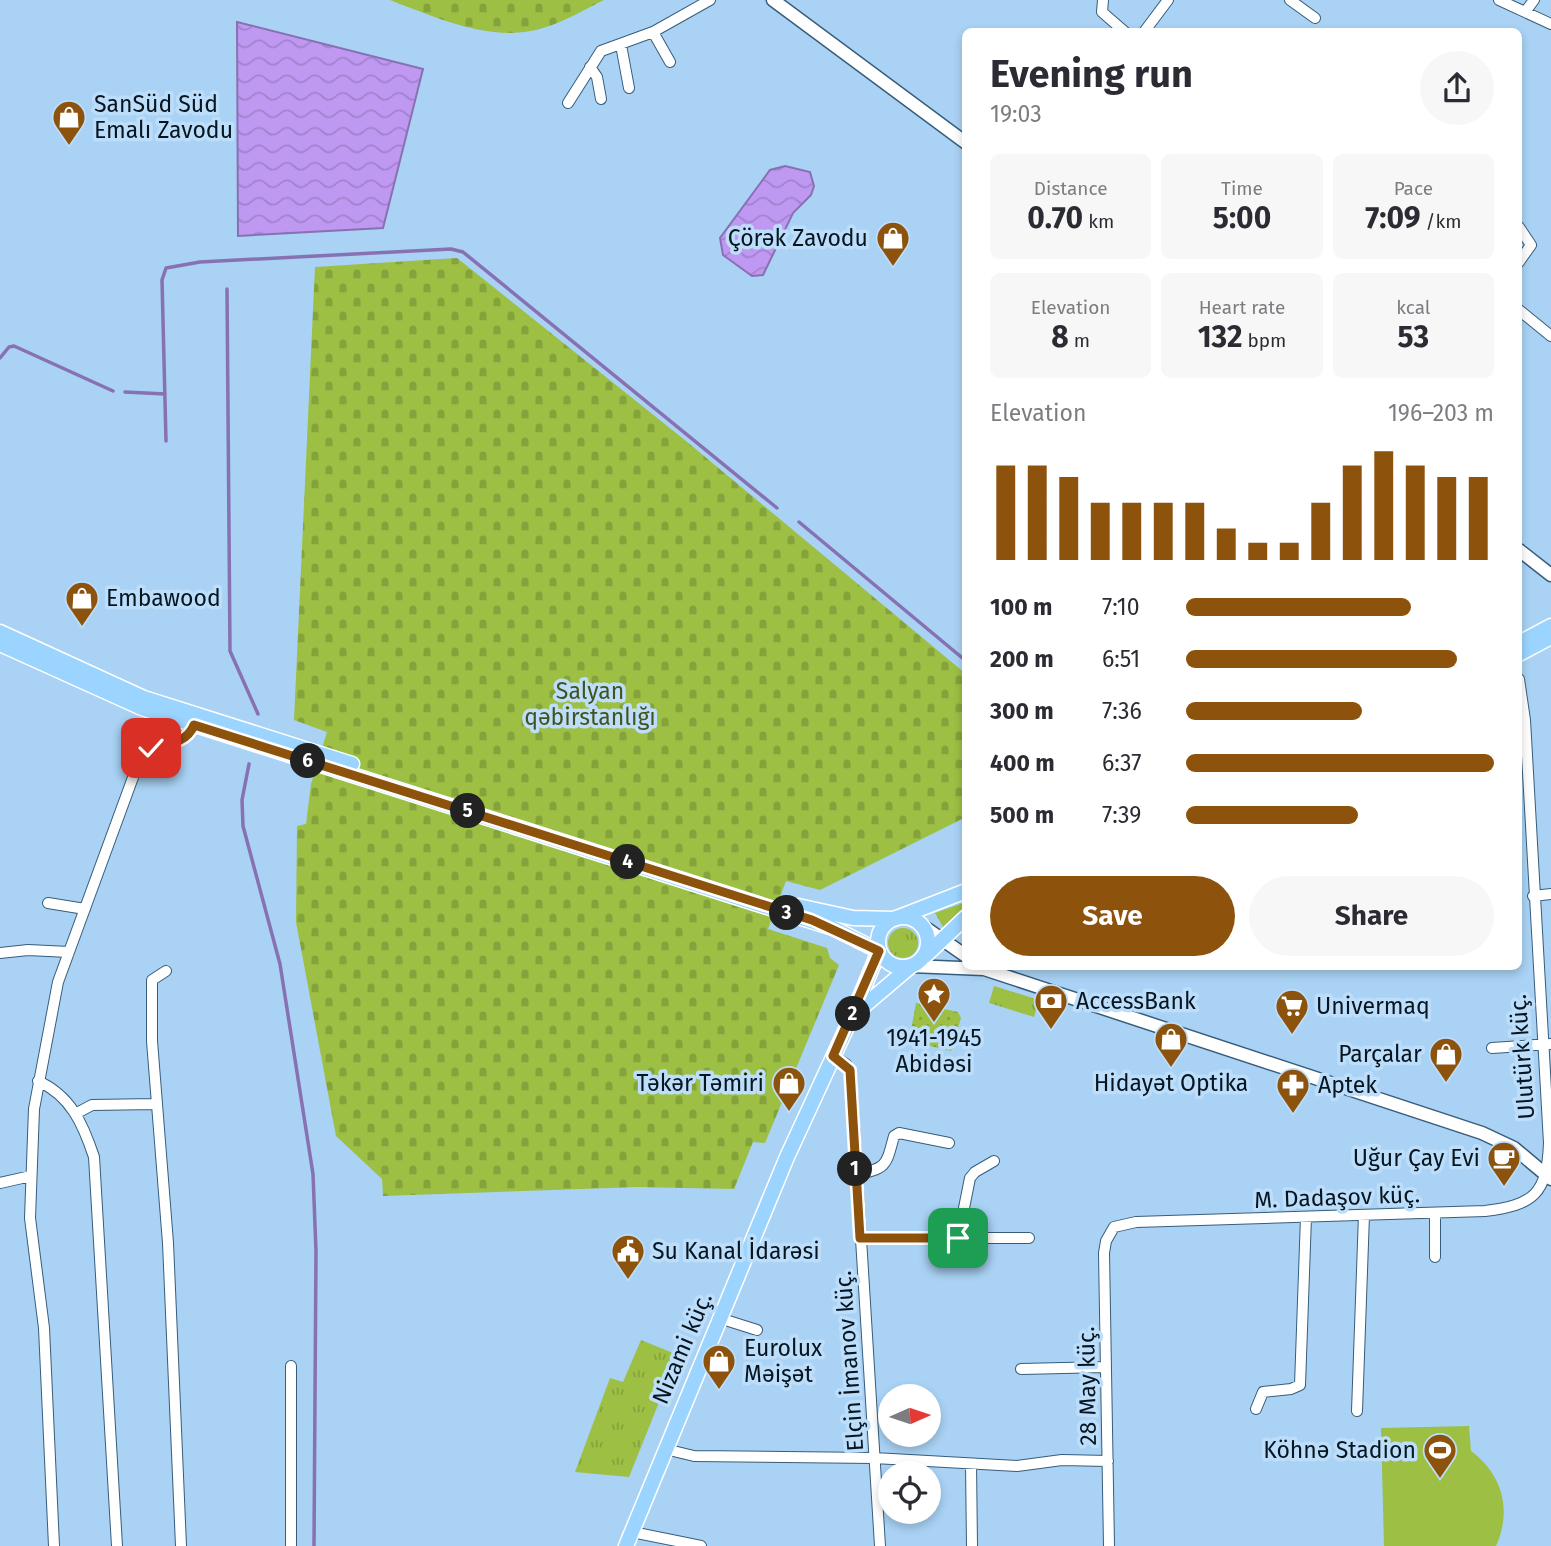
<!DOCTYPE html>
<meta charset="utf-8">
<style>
:root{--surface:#fff;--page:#f7f7f7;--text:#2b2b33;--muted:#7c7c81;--accent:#8d530d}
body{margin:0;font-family:"Fira Sans",sans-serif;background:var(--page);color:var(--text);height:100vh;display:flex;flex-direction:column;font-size:26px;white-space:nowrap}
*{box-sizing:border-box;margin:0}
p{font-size:23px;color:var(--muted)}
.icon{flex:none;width:38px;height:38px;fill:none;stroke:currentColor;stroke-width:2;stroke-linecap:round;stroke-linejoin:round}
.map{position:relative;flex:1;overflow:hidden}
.sheet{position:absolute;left:962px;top:28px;width:560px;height:942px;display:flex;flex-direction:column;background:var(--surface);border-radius:10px;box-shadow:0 4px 10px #0003}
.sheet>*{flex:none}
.needle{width:46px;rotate:87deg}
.buttons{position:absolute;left:878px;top:1384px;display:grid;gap:14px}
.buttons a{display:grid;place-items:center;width:63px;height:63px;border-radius:50%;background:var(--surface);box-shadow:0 4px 10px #0003;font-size:35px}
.pin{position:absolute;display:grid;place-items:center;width:60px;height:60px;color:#fff;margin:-30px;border-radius:14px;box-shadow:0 4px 10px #0006}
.km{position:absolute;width:35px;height:35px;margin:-18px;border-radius:50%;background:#222;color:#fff;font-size:19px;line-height:35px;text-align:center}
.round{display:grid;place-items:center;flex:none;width:74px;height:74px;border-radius:37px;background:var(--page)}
.headline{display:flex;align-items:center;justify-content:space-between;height:119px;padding:0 28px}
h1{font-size:38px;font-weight:700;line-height:52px}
.stats{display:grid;grid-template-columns:repeat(3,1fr);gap:10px;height:119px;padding:7px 28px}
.stats div{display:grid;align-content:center;border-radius:10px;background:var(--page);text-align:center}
.stats b{font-size:30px;font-weight:700}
.stats small{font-size:19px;font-weight:400}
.stats p{font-size:19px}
.chart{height:196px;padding:14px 28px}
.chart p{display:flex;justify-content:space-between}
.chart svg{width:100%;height:126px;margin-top:7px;stroke:var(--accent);stroke-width:6}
.primary-button{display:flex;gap:14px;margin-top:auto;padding:14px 28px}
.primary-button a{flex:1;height:80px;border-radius:42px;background:var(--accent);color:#fff;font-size:28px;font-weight:700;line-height:80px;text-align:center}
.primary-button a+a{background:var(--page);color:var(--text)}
ul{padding:0 28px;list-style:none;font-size:23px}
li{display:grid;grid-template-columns:112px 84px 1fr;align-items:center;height:52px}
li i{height:18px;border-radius:9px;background:var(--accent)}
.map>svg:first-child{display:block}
.grass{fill:url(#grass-tufts)}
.cemetery{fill:url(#cemetery-stones)}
.park{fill:url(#park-dots)}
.pitch{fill:#9cbf44}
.water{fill:url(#water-waves);stroke:#8871b3;stroke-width:2}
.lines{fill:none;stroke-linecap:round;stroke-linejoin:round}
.stream{stroke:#8871b3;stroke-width:3.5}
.minor-casing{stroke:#375d7b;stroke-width:12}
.tertiary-casing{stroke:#375d7b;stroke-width:15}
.secondary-casing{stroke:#375d7b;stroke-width:15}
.primary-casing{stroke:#fff;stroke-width:17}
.minor{stroke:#fff;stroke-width:10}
.tertiary{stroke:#fff;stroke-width:12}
.secondary{stroke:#fff;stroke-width:12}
.primary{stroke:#9bd4fe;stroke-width:14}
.route-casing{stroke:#fff;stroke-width:14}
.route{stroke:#8d530d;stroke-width:9}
.labels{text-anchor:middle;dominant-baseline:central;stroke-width:7;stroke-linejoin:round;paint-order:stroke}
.poi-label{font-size:23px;fill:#061520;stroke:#bddefa;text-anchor:start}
.park-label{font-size:23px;fill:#43521e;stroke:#bddefa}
.street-label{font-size:23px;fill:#061520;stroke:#bddefa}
</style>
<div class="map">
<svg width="1551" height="1546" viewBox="0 0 1551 1546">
<defs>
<pattern id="grass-tufts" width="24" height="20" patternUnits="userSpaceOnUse" patternTransform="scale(1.75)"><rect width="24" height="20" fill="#9cbf44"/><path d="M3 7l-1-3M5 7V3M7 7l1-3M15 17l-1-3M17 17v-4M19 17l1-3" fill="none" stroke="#85a33b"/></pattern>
<pattern id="cemetery-stones" width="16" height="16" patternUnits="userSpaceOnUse" patternTransform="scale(1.75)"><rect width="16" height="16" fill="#9cbf44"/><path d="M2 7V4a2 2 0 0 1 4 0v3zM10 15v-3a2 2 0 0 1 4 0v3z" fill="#85a33b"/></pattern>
<pattern id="park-dots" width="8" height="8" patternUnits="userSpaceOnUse" patternTransform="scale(1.75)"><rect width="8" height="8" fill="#9cbf44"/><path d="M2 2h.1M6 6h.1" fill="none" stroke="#85a33b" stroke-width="1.8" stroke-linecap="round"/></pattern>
<pattern id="water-waves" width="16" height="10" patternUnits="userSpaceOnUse" patternTransform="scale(1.75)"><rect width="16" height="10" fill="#bf98f2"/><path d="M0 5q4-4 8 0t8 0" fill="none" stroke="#a382cf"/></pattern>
</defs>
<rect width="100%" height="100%" fill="#a9d2f4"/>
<path class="grass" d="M966,902V906L943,927L935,913Z
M888 943a15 15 0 1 1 30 0a15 15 0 1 1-30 0Z
M994,986L1039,1000L1034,1017L989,1003Z
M641,1340L678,1355L629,1477L575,1472L610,1378L623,1382Z"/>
<path class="cemetery" d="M390,0H604C585,9 566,21 546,27C495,45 438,18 390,0Z
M457,258L686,441L966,674V817L820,890L786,881L768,929L827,948L830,958L839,965L765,1143L753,1142L734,1189L638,1187L383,1196L382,1179L336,1136L296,922L297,826L306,824L311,784L327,732L294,720L315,267Z"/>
<path class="park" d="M916,1003L958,1012L961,1018L951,1051L909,1041Z"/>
<path class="pitch" d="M1469,1426L1471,1451C1503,1475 1512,1510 1496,1546H1384L1381,1428Z"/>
<path class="water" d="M237,22L423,69L383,228L238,236Z
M785,166L810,172L814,186L811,195L793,213L763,275L752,276L723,255L720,238L770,170Z"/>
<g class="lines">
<path class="stream" d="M227,289L230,651L258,714
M0,358L9,347L14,346L113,391
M125,392L165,394
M166,441L162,280L166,268L200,262L451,249L463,252L777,508
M799,522L966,661
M249,764L242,800L243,826L280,964L313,1174L316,1251L314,1546"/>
<defs>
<path id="minor" d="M1103,0L1102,12L1125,32
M1290,0L1315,18
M1499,0L1551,24
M1525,12L1534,0
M653,32L670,62
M1144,32L1168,0
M621,45L629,88
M590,67L597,77L601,99
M568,103L601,51L653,32L710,0
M1519,227L1531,245L1519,262
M1519,310L1551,336
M1533,896L1551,894
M48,903L85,909
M0,953L28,950L69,952
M166,971L152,980V1041L168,1243L181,1546
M1492,1048L1551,1044
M833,1056L846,1064L851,1077L880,1546
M38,1081C71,1096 83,1124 94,1157L117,1546
M77,1113L92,1105L155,1104
M856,1175C887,1168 886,1166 894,1136L899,1133L949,1143
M0,1183L31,1176
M860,1238H1029
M958,1238L970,1178L975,1172L994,1161
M1435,1257V1213
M719,1318L757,1330
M1021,1369L1106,1367
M1256,1409L1263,1392L1291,1389L1300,1385L1306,1217
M1357,1411L1364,1215
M665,1449L694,1456L874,1458L1017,1466L1062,1460L1108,1461
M971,1464L972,1546
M632,1532L701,1546
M54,1546L44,1328L30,1218L34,1109L58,982L139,761L147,749C169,744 188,743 196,719
M291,1546V1366
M1109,1546L1104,1253L1106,1241L1114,1227L1136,1222L1485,1211C1534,1205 1547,1194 1549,1143L1525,720L1519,679"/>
<path id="tertiary" d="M917,922L966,956
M911,966L984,969L980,966
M984,969L1482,1133L1514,1148L1551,1179"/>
<path id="secondary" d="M773,0L966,143
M1519,550L1551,575"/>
<path id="primary" d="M0,632L144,698L352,764
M1519,643L1551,626
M0,644L142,708L833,928L879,951L852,1016L911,966
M1519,654L1551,637
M798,906L853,918L894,919L966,891
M878 942a25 25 0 1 1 50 0a25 25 0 1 1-50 0Z
M925,956L966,917
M626,1546L787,1157L852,1016"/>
</defs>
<use href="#minor" class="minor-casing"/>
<use href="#tertiary" class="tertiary-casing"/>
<use href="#secondary" class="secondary-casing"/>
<use href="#primary" class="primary-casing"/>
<use href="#minor" class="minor"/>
<use href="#tertiary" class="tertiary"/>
<use href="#secondary" class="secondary"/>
<use href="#primary" class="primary"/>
</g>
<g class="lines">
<defs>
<path id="route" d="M151,748C168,744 187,743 194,725L812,920L879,951L833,1056L850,1070L860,1238H958"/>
</defs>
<use href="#route" class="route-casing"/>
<use href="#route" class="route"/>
</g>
<defs>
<symbol id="shop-pin" viewBox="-11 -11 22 30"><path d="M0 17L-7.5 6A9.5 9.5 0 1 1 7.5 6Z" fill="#8d530d" stroke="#bddefa"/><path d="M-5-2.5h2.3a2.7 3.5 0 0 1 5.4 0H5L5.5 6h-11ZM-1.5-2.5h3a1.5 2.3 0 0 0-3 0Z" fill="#fff"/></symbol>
<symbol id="sight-pin" viewBox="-11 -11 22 30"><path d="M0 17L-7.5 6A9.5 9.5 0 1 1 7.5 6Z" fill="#8d530d" stroke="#bddefa"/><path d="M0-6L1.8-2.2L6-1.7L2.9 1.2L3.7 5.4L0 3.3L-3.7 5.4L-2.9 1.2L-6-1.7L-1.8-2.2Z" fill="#fff"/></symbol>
<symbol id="bank-pin" viewBox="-11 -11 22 30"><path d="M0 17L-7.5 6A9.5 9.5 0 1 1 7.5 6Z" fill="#8d530d" stroke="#bddefa"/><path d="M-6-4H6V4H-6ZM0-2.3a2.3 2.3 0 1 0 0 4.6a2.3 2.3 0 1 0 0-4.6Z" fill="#fff"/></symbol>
<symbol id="supermarket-pin" viewBox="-11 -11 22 30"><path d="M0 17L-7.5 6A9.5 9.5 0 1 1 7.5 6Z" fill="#8d530d" stroke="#bddefa"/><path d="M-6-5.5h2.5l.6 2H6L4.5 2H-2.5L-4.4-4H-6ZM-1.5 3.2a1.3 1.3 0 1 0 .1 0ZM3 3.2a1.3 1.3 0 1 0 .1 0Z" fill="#fff"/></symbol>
<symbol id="pharmacy-pin" viewBox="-11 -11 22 30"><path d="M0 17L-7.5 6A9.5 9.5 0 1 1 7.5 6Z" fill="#8d530d" stroke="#bddefa"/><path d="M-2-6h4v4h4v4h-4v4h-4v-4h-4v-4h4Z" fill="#fff"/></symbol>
<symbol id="cafe-pin" viewBox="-11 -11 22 30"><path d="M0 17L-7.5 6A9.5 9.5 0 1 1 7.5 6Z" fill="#8d530d" stroke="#bddefa"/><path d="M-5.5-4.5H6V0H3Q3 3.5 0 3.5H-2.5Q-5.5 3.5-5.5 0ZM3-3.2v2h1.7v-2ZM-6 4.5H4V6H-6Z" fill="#fff"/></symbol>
<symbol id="civic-pin" viewBox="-11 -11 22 30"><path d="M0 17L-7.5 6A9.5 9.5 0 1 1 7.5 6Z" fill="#8d530d" stroke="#bddefa"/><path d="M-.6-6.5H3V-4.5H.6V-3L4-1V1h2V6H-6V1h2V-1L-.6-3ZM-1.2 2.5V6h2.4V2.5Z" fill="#fff"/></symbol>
<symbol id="stadium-pin" viewBox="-11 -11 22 30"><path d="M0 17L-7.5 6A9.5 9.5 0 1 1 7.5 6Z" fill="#8d530d" stroke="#bddefa"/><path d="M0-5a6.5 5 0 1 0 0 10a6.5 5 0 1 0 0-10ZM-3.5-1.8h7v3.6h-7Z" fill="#fff"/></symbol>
</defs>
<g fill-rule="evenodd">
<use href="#shop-pin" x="50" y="98" width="38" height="52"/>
<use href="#shop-pin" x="874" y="219" width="38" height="52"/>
<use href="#shop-pin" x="63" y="579" width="38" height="52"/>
<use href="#sight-pin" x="915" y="975" width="38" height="52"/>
<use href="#bank-pin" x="1032" y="982" width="38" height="52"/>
<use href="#supermarket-pin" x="1273" y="987" width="38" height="52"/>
<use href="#shop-pin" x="1152" y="1020" width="38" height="52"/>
<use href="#shop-pin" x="1427" y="1035" width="38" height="52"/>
<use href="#shop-pin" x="770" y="1064" width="38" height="52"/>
<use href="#pharmacy-pin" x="1274" y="1066" width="38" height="52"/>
<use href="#cafe-pin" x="1485" y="1139" width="38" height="52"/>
<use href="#civic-pin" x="609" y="1232" width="38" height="52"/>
<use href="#shop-pin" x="700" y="1342" width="38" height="52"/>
<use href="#stadium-pin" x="1421" y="1431" width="38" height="52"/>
</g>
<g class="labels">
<g class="poi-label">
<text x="94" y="104">SanSüd Süd<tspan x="94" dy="26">Emalı Zavodu</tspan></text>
<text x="868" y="238" text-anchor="end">Çörək Zavodu</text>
<text x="106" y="598">Embawood</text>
<text x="1076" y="1001">AccessBank</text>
<text x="1316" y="1006">Univermaq</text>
<text x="934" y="1038" text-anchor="middle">1941-1945<tspan x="934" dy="26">Abidəsi</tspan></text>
<text x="1422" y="1054" text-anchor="end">Parçalar</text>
<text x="764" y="1083" text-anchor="end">Təkər Təmiri</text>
<text x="1171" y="1083" text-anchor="middle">Hidayət Optika</text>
<text x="1318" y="1085">Aptek</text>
<text x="1480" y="1158" text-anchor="end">Uğur Çay Evi</text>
<text x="652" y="1251">Su Kanal İdarəsi</text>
<text x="744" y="1348">Eurolux<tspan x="744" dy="26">Məişət</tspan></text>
<text x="1416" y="1450" text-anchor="end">Köhnə Stadion</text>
</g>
<g class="park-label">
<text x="590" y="691">Salyan<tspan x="590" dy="26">qəbirstanlığı</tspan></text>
</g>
<g class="street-label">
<text transform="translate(1522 1057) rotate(-94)">Ulutürk küç.</text>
<text transform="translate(1337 1197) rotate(-2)">M. Dadaşov küç.</text>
<text transform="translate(682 1348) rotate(-67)">Nizami küç.</text>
<text transform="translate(849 1361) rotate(-94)">Elçin İmanov küç.</text>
<text transform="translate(1087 1386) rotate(-91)">28 May küç.</text>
</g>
</g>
</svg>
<div class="buttons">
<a><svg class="needle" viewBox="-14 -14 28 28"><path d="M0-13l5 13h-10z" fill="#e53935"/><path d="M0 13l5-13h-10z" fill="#7c7c81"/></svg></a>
<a><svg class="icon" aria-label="locate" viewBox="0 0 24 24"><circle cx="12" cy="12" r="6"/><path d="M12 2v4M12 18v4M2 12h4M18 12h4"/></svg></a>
</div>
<div class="pin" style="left:958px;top:1238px;background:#1e9e55"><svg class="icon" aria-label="arrive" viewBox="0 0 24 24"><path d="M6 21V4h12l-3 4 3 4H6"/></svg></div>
<div class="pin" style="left:151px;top:748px;background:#d93025"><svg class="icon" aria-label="check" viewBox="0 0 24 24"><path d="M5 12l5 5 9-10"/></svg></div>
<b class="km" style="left:855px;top:1169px">1</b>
<b class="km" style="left:853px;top:1014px">2</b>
<b class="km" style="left:787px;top:913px">3</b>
<b class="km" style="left:628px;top:862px">4</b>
<b class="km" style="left:468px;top:811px">5</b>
<b class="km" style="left:308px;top:761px">6</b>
<section class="sheet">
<div class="headline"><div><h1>Evening run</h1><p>19:03</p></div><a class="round"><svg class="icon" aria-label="share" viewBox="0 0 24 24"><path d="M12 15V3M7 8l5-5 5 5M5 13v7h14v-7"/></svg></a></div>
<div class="stats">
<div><p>Distance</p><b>0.70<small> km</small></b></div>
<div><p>Time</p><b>5:00</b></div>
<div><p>Pace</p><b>7:09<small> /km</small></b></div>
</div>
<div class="stats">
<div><p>Elevation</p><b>8<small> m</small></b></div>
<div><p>Heart rate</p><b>132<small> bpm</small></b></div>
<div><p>kcal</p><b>53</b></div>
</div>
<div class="chart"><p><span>Elevation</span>196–203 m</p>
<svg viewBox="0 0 160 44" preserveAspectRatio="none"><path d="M5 44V11M15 44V11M25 44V15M35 44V24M45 44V24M55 44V24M65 44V24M75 44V33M85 44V38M95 44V38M105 44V24M115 44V11M125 44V6M135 44V11M145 44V15M155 44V15"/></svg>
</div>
<ul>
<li><b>100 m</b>7:10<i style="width:73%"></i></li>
<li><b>200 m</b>6:51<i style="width:88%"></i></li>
<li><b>300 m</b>7:36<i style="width:57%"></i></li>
<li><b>400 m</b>6:37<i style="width:100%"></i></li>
<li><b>500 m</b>7:39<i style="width:56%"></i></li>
</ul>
<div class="primary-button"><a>Save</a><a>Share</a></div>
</section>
</div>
